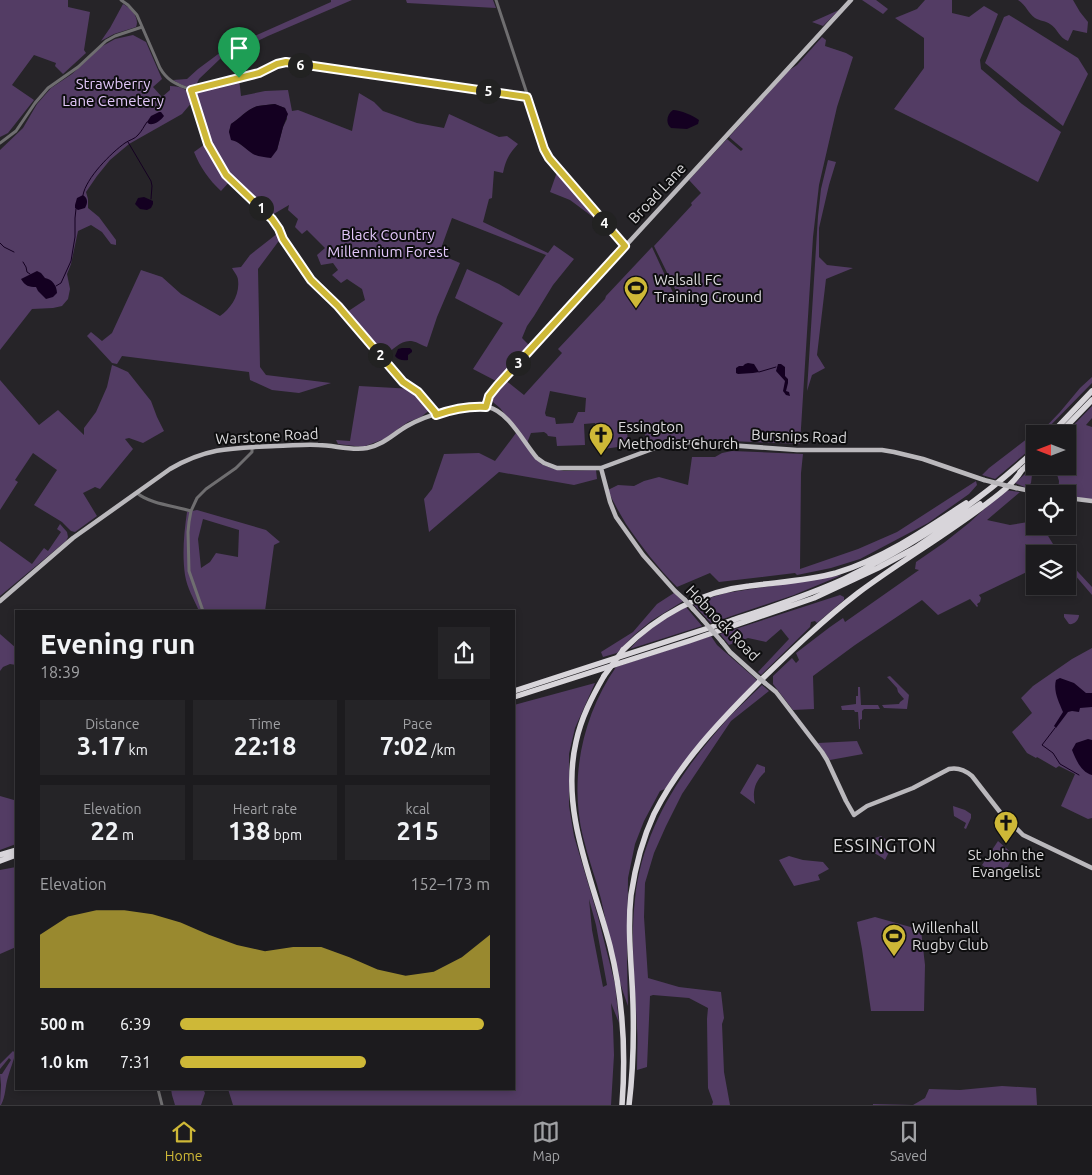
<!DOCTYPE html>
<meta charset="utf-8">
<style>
:root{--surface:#1c1b1e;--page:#252427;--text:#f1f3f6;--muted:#a0a1a4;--line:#3a393c;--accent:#ceb837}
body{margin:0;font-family:Ubuntu,sans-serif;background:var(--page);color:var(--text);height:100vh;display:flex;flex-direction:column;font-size:19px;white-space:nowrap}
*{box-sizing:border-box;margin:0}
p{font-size:16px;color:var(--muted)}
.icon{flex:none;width:28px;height:28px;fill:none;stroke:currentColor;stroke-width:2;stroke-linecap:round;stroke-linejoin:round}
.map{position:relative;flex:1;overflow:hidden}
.details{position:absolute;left:15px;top:610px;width:500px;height:480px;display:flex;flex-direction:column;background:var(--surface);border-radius:0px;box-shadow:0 2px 8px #0003,0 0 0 1px var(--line)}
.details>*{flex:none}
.needle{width:32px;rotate:270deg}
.tools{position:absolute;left:1026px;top:425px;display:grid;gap:10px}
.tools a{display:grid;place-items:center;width:50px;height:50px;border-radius:0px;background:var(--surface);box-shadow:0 2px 8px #0003,0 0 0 1px var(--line);font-size:25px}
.pin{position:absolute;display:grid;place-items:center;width:42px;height:42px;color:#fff;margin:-51px -21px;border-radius:50% 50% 50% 0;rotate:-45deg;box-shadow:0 0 5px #0007}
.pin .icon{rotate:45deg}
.km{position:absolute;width:25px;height:25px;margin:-12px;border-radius:50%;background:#222;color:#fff;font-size:14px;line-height:25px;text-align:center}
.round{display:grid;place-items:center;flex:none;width:52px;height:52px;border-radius:0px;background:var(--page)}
.summary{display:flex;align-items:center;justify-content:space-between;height:85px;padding:0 25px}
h1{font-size:28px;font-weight:700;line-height:38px}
.figures{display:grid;grid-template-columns:repeat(3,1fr);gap:8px;height:85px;padding:5px 25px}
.figures div{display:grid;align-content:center;border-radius:0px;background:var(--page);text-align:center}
.figures b{font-size:25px;font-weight:700}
.figures small{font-size:14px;font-weight:400}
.figures p{font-size:14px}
.chart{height:140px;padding:10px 25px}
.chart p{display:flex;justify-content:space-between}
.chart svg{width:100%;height:90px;margin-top:5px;fill:var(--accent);opacity:.7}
ul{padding:0 25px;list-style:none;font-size:16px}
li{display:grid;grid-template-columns:80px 60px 1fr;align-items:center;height:38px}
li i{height:12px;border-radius:6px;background:var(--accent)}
.tabs{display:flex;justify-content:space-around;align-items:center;height:70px;border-top:1px solid var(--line);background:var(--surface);font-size:14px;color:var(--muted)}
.tabs a{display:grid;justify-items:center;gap:2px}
.tabs .active{color:var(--accent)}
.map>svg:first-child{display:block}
.green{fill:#533c64;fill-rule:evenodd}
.water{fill:#140021}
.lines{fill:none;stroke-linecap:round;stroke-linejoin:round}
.stream{stroke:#140021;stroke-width:1}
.minor{stroke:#6f6e70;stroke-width:3}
.major{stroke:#bab8bc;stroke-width:4.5}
.highway{stroke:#d8d5da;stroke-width:5.5}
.major-bridge{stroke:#bab8bc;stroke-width:4.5}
.highway-bridge{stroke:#d8d5da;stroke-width:5.5}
.route-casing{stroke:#fff;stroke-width:10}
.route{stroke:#ceb837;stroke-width:6}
.labels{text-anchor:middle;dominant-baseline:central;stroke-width:4;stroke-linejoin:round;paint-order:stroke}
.park-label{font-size:15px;fill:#e3c7fa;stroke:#0e0e0f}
.street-label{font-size:15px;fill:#dbdadc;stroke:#0e0e0f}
.poi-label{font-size:15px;fill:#dbdadc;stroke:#0e0e0f;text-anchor:start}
.quarter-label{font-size:18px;letter-spacing:1px;fill:#dbdadc;stroke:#0e0e0f}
</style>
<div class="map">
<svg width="1092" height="1105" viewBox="0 0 1092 1105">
<rect width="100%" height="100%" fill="#262428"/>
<path class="green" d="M0,0H68V7L90,12L84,50L86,53L63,74L55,66L56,63L34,55L12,85L34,100L8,133L0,137Z
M331,0H352L268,36L220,59L199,79L195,87C186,88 180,84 173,80L187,79L198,69L225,49L331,2Z
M406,0H493L496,8L407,3Z
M862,0H876L888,9L883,14Z
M925,0H952V13L969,17L984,6L998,14L980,60L981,69L1022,104L1061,132L1038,182L963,143L894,109L924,68V38L895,18L917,9Z
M1018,0H1073L1080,12L1088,22L1087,33L1073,30L1068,41C1059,38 1058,29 1050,24C1046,21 1040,21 1035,18C1028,13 1026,5 1018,0Z
M123,4C131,8 140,18 136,27L114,34L101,41L110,28Z
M839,10L823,26L812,22Z
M1009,15L1078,58L1088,74L1063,126L985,63L1004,17Z
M133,35L146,42L162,79L153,87L162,97L170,90V86C181,86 191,90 193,101L182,114L129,144L110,160L97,176L86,192L88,199V208L99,217L116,240V245L111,244L102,232L91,225L78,231L71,264L67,274L70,289L68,299L62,306L53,308L32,309L0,350V150L23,128L37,104L51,88L72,74L99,48L115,39Z
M822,37L826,40L825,46L846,53L853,57L837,107L819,185L813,237L800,444L686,439L659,442L646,447L645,430L634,429V432H627L628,441L618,442V447L596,450L595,423L584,424L585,445L557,446L556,437L548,436L547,434L544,432L531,433L527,443L500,408L494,403L491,399L505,380L524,395L562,353L558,349L605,299L606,296L652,247L675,297V300H678V295L654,246L692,205L691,203L701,193L689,180L727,139L741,151L743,149L729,137L788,71L797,65ZM550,391L586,398L585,412H578L573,423L556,424L555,418L546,416L545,413Z
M239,78L241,96L265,91L288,90L292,111L298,110L352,131L359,93L374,102L383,111L417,123L444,128L449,114L499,137L507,136L518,144C509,154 506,159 503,173L494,171L492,198L489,199L483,222L548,253L554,245L574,259L553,285L534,316L527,326L522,338L531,347L498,382L473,369L503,323L455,298L467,269L499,284L519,296L546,255L452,218L439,254L460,263L437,317L427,347C421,345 415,341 411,341C401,340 392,350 385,356L347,312L365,300L362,289L347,279L341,283L332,275L338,270L333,263L321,265L317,255L325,248L307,230L302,234L295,227L298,219L288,210L289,205L272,215L268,216L231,180L221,191C209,180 200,167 194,152L205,144L226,175L208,144L191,90ZM274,104L285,108L287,119L283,127L277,150L250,151L237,142L229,132L231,124C239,119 249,108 258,106C263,105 269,105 274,104Z
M828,160L836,162L829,185L819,228V257L827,265L853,268L826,279L817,355L825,368L812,375L807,391L818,216L821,189Z
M557,172L601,223L570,200L550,192Z
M278,233L281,238L258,269L260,367L266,375L331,383L299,393L272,390L250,380L249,372L122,356L117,364L112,363L87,336L91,332L102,341L112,333L141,270L162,277L181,294L220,316C231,308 240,295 238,280C238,276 234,272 232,268L241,267L250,255Z
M112,365L117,367L128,372L151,401L157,417L164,431L143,443L129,438L125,439L133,449L100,489L95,487L83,493L97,516L75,532L71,531L62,522L34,505L57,470L33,453L15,480L18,482L0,510V380L39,425L58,410L84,435V428L96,412L107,387Z
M1092,377V383L1042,434H1039L1060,412L1080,388Z
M359,386L414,389L431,409L421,417L408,422L384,439L363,447L338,444L336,440L350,441Z
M1092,406V418L1086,425L1092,427V500L1068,496V494H1058L1059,481L1056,471L1060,466H1068V457L1077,445L1072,440L1068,444V434H1065Z
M516,433L541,464L551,468L564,471L596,470L597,479L574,485L499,472L429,532L424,499L432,489L444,454L479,453L495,461Z
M1032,435L1033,447L995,479L982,475L989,468Z
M732,451L803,454L801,473L800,569L858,549L897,532L976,481L977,485L969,494L928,523L860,559L831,568L797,575L795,573L719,582L710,573L677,587C657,567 642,547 626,524C619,512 613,502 608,490L618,485L634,486L644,481L659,477L688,485L692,457H715L722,453Z
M1033,467L1031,483L1027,488L1015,483Z
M1005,490L1020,492L987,520L1010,525L1028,522L1031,494L1035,495V526H1042L1053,544L1061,554H1035V568L979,595L981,598L980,602L977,604L978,606L977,607L970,599L938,615L922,600L855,645L813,676L814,709L793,710L773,684V676L792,658L796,663L799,660L796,653L830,627L843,618L845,622L919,570L915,569L916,562L945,542L969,523Z
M197,510L266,530L280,542L274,545L265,611H199C194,599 187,588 185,575C182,554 184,533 187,512ZM203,519L239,530L238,557L216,553L210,562L201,568L198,539Z
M60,524L67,532L68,537L66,541L0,596V541L32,564L44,548L48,551L61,532L57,529Z
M1068,561L1092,587V595L1068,567Z
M842,575L794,595L711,623L692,603L726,593Z
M674,593L685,600L651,621L634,635L617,653L603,657L601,652L633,632L657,604Z
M840,595L844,597V600L817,623L815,621L811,622L810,627L761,675L758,672L789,639L781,629L766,642L748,638L729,645L720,634Z
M686,607L702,626L630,649C648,628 663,620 686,607Z
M1064,614L1079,615C1079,620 1074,625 1069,624L1064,617Z
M0,634L16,648V665L10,664L3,667L0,671Z
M711,636L717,645L757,680L742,696L665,789L660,791L644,821L635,844L628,878L627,963L628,1006C615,972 609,935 601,899C596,879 588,858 583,837C569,780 582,716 616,667Z
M1092,648V818L1088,819L1061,806L1075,774L1059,766L1056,768L1037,757L1036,758L1027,753L1012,732L1032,713L1021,698L1033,686L1072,659Z
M890,676L909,695L907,709L884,708L882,705L899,704L900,702L904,699L898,692L897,688L887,677Z
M595,683L575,728L569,754V806L574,836L598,917L615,984L619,1023L611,1003L613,1026L614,1055L611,1105H233L228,1089H514V705ZM589,899L596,925L607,985L603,987L592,930Z
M762,685L769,691L731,721L682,794L666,826L654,853L645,883L644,917L648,978L679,987L721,992L724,1018L722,1024L724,1072L730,1105H712L713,1102L708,1088L707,1019L708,1008L689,998L653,995L650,996L647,1067L637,1070C637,1056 638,1042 637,1028C635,985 630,942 635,899C641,838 673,783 712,737C719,729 725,721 732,714C742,704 752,695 762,685Z
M858,687H860L861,705H878L880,709H864L862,711V719L860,720V729H859L858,712H855L854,710H842L841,706L856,704V696H858Z
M857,741L863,754L830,760L818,743Z
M757,764L765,767V772C755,781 752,791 755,804L740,793Z
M0,796L14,800L16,804V844L0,850Z
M953,806L965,810L971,814V818L966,829L964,828L966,823L954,816Z
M881,836L888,841L890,850L885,860C879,854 871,854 868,845L869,840Z
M998,841L1014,855L1001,879L982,865Z
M789,856L803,860L823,862L829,869L818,875L820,880L794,886L779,860Z
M16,867V947L0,954V870Z
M875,917L921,930L925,965L924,1011H871L862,949L857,922Z
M13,1051L15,1053C14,1061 10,1069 8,1077C5,1086 6,1096 1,1105H0L1,1085L0,1074H2L11,1060L9,1058L0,1069V1064Z
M1002,1086L1036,1088L1037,1105H873V1104L913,1105L925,1098L929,1089L960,1090Z
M171,1089H203L205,1093L201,1105H175L172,1095Z"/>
<path class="water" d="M275,104L285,108L288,114L283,127L277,150L271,158C265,157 259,157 253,154C245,149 241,142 231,140L229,132L231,124C239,119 249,108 258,106C263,105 269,105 275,104Z
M673,110C680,110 694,116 699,120L698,124L687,129L671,128C665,123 667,114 673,110Z
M159,112H161L164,116C160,121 155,125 149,124L147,122L151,116Z
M83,195C88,198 88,203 85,208L78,210L75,208V205L77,198Z
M144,197L153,201V204L151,208L147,210L140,209L135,204L138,198Z
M37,271L41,273L45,278C52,279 57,286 57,293L53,297L46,299L38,291L36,287C29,287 25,286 21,279Z
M402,348H410L412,350V352L408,355V360C403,361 398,360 395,356L398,349Z
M748,363L754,364L759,372L753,373L738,374L736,373V368L739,366H743L745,364Z
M778,364H781L785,367V376L788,379V383L786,391L789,392L790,396L786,395L783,391L785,381L776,371Z
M1060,678L1074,683L1086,693H1092V707L1080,708L1079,712L1072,711L1068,712L1056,728L1054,726L1063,712C1059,702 1053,691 1056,680Z
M1088,739L1092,740V775C1081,772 1076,760 1072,750L1076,743Z"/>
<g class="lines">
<path class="stream" d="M128,142L151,181L152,186L151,199
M83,195C86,178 111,153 125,143C129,140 135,139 138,135C142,131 144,126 147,122
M0,243L4,247L14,252
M23,262L26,267L27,272L30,274
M56,286L61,283L71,261L75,237V218L76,209
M759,372L776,367
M1055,728L1042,745L1053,753L1060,764L1079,775"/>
<path class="minor" d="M121,0L128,5L137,15L160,68C168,82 177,84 191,90
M496,0L547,154L559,171L625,246
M191,90L208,144L227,175L257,203L272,219L279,229L283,239L311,281L338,306L403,382L418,392L436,414
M191,90L259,73L280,63L286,62L527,97
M0,143L16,131L35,103L48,88L78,67L106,41L115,36L142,27
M137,493C150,504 175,506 191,511
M203,611L189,571L188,532L189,522L191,511L197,498L206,489L236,468L252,452V447
M158,1089L162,1105"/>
<path class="major" d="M486,407L489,396L497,386L851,0
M601,468L610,502L616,517L643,555L675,591L685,600
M1016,488L1045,494
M1068,498L1092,501
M0,601L73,538L170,469C208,447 233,448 276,446C290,446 304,444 318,445C334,445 351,451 367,448C385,444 393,434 407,426C427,415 465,403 488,407C508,411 524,443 537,458L544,463L557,468H601L663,445L686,442L797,450H882L894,452L923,459L984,480
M693,609L703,620
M722,642L730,652L759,678
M765,683L776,692L822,752L827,760L846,801L854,815L867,806L913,788L949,769C958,767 965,770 972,776L1000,812L1023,835L1092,868"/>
<path class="highway" d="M1051,434L1092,391
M1059,434L1092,400
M1020,472L1035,458
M623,650C657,616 701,591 749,586C778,582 807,581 836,573C882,559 925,530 966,503
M604,676C592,697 581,718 576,742C560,812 593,880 610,946C623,998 626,1052 622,1105
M514,691C586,668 658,645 730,621C769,608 807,596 844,579C914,545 979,503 1035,450
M514,697L689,641L814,598L878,568L915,548L980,504
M0,855L16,850
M0,861L16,855
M629,1105C633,1072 634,1038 633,1004C632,968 627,932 631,895C635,868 642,840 654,814C679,764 720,721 759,682C791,651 823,620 858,593C898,563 941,538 981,508C995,497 1012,486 1022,470"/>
<path class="major-bridge" d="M984,480L1016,488
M685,600L693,609
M703,620L722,642
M759,678L765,683"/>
<path class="highway-bridge" d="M604,676L623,650"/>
</g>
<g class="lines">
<defs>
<path id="route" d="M286,62L527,97L544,149L549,158L625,246L497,386L489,396L486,407C468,406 453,409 436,415L435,412L418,392L403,382L338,306L311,280L283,239L279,229L272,219L226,175L208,144L191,90L259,73L277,64Z"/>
</defs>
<use href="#route" class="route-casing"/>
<use href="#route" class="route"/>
</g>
<defs>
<symbol id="stadium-pin" viewBox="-11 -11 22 30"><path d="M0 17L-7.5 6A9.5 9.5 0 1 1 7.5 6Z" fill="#ceb837" stroke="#0e0e0f"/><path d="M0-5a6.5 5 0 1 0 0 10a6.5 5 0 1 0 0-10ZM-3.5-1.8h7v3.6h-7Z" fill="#111"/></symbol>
<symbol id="church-pin" viewBox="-11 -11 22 30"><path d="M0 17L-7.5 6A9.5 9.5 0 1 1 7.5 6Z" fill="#ceb837" stroke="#0e0e0f"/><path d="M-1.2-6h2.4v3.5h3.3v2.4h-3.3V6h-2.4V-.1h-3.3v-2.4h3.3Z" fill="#111"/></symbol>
</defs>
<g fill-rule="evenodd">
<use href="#stadium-pin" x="622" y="274" width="28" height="38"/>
<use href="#church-pin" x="587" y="421" width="28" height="38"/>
<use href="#church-pin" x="992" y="809" width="28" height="38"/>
<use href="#stadium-pin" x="880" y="922" width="28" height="38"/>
</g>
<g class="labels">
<g class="park-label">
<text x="113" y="83">Strawberry<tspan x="113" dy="17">Lane Cemetery</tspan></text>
<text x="388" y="234">Black Country<tspan x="388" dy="17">Millennium Forest</tspan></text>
</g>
<g class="street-label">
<text transform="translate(657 193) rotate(-47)">Broad Lane</text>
<text transform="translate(267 436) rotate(-3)">Warstone Road</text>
<text transform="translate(799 436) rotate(2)">Bursnips Road</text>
<text transform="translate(723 623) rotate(46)">Hobnock Road</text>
</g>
<g class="poi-label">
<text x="654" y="279">Walsall FC<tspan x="654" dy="17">Training Ground</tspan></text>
<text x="618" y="426">Essington<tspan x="618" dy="17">Methodist Church</tspan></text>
<text x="1006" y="854" text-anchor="middle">St John the<tspan x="1006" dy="17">Evangelist</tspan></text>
<text x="912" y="927">Willenhall<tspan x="912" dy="17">Rugby Club</tspan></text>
</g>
<g class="quarter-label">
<text x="885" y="845">ESSINGTON</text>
</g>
</g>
</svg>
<div class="tools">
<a><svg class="needle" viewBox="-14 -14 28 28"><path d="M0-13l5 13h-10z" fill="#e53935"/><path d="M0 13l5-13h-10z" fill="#a0a1a4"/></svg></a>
<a><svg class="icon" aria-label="locate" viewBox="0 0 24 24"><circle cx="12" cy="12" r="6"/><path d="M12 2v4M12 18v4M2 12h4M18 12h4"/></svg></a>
<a><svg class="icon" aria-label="layers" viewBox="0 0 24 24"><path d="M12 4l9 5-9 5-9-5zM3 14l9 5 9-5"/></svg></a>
</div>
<div class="pin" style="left:239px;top:78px;background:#1e9e55"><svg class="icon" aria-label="arrive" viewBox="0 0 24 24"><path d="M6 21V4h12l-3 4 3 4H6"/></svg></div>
<b class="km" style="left:261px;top:208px">1</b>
<b class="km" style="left:380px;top:355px">2</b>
<b class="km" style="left:518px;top:363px">3</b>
<b class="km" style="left:604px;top:223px">4</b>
<b class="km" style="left:488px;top:91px">5</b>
<b class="km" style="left:300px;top:65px">6</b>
<section class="details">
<div class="summary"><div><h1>Evening run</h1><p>18:39</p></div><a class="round"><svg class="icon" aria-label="share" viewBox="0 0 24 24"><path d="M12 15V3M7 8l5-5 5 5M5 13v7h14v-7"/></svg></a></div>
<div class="figures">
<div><p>Distance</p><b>3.17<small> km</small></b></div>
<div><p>Time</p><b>22:18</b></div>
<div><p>Pace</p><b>7:02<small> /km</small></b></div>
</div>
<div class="figures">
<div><p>Elevation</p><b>22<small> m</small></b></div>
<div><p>Heart rate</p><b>138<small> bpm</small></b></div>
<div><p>kcal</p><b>215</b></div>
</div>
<div class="chart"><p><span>Elevation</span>152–173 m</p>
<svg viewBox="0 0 160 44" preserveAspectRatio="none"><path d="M0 44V18L10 9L20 6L30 6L40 8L50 12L60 18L70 23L80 26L90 24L100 24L110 29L120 35L130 38L140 36L150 29L160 18V44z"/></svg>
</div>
<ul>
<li><b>500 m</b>6:39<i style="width:98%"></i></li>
<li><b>1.0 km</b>7:31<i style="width:60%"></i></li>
</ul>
</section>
</div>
<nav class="tabs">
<a class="active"><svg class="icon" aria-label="home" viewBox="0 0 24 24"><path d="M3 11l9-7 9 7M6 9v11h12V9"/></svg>Home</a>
<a><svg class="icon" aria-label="map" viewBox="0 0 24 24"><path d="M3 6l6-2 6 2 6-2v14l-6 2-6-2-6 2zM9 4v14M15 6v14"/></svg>Map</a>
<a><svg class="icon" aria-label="saved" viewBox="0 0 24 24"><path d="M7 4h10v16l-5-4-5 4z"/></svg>Saved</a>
</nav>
